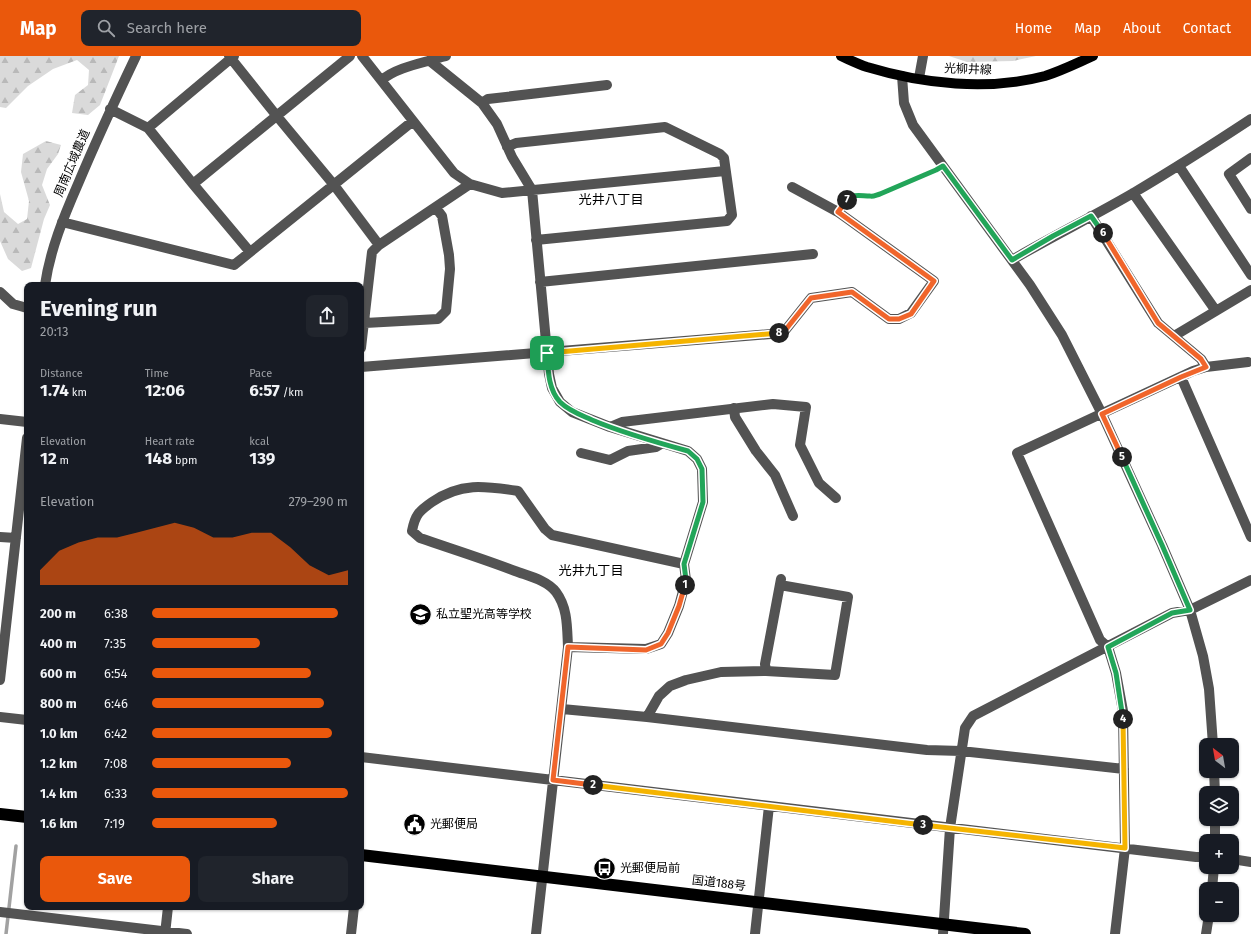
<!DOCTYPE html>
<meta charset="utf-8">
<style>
:root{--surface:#171b24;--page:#20242c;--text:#f1f3f6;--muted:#9ea1a6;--accent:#ea580c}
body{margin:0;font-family:"Fira Sans","Noto Sans JP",sans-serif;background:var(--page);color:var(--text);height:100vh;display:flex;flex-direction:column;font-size:15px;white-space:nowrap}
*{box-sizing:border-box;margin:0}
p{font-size:13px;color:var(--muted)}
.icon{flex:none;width:22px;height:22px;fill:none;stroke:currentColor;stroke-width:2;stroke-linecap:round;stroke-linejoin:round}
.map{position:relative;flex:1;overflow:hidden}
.panel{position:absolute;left:24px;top:226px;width:340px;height:628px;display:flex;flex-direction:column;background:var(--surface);border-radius:8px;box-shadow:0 1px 3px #0004}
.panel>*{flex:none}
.needle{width:26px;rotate:329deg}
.tools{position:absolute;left:1199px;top:682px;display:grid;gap:8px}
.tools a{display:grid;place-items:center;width:40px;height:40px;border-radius:8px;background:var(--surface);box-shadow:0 1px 3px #0004;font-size:20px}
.pin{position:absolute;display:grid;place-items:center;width:34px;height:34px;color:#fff;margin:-17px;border-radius:8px;box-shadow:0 2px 6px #0006}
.km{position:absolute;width:20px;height:20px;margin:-10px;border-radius:50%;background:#222;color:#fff;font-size:11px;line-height:20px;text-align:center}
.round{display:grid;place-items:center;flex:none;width:42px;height:42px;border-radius:8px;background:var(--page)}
.head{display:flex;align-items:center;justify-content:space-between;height:68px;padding:0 16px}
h1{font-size:22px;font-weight:700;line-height:30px}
.stats{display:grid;grid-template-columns:repeat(3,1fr);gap:6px;height:68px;padding:4px 16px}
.stats div{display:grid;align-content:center}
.stats b{font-size:17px;font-weight:700}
.stats small{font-size:11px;font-weight:400}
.stats p{font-size:11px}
.chart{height:112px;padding:8px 16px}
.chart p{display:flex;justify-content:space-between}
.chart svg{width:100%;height:72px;margin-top:4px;fill:var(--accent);opacity:.7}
.action{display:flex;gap:8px;margin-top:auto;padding:8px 16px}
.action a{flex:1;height:46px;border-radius:8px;background:var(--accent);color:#fff;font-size:16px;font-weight:700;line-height:46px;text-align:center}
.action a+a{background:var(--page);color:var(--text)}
ul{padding:0 16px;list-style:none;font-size:13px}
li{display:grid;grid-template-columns:64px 48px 1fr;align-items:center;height:30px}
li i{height:10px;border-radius:5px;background:var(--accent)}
header{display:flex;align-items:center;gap:24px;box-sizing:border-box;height:56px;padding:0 20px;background:var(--accent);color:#fff}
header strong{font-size:19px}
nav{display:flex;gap:22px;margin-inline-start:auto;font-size:14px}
.search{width:280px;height:36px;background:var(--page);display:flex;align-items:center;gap:10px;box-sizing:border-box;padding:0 14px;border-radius:8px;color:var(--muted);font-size:15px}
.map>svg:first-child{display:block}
.forest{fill:url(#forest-firs)}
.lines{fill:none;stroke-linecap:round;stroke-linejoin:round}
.stream{stroke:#a1a1a1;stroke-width:3.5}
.path{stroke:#757575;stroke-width:2;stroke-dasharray:1 2;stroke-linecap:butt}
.minor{stroke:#535353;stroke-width:10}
.major{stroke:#000;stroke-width:10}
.highway{stroke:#000;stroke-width:12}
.split-1-casing{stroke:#fff;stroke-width:8}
.split-2-casing{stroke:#fff;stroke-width:8}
.split-3-casing{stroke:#fff;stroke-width:8}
.split-4-casing{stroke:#fff;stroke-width:8}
.split-5-casing{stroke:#fff;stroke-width:8}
.split-6-casing{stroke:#fff;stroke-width:8}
.split-7-casing{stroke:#fff;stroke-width:8}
.split-8-casing{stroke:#fff;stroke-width:8}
.split-9-casing{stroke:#fff;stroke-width:8}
.split-1{stroke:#22a559;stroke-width:5}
.split-2{stroke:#f0652b;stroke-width:5}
.split-3{stroke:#f5b400;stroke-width:5}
.split-4{stroke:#f5b400;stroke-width:5}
.split-5{stroke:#22a559;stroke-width:5}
.split-6{stroke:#f0652b;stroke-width:5}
.split-7{stroke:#22a559;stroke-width:5}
.split-8{stroke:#f0652b;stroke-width:5}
.split-9{stroke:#f5b400;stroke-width:5}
.labels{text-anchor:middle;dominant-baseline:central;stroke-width:3;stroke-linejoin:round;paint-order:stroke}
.street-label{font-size:12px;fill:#000;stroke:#fff}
.poi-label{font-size:12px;fill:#000;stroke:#fff;text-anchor:start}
.neighbourhood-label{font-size:13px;fill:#000;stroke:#fff}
</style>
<header>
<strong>Map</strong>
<div class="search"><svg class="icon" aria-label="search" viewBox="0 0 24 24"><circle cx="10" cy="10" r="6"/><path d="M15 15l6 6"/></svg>Search here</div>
<nav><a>Home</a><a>Map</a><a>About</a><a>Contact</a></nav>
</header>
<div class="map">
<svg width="1251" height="878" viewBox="0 0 1251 878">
<defs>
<pattern id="forest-firs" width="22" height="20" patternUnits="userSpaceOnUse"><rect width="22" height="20" fill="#dadada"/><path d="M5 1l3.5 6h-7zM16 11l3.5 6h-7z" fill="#b9b9b9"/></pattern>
</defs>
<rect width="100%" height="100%" fill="#fff"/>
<path class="forest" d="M0,0H119L100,49L88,59L72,57L75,39L88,29L89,14L77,4L53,13L28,30L6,52L0,51Z
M949,0H1036L1013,5L967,6Z
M46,85L61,89L58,98L47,113L42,129L50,149L44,163L31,212L22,215L8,203L0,185V138L4,156L18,168L27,163L29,145L21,116L23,98Z"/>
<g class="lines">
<path class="stream" d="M6,878L16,790"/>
<path class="path" d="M843,148L850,141L859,139L871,141L880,138L934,115"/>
<path class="minor" d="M229,0L276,59L334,129L379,189
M362,0L454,117L470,128L502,137L725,115
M430,5L482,47L497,68L512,101L532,134L549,318L552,332L560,346L572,356L610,371L688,395L697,403L702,413L703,446L684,508L686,524L679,550L668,577L661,588L646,593L568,591
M902,20L904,47L913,69L1030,229L1062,279L1102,358L1162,489L1190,554L1203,600L1209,633L1213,689
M919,22L923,0
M382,24C393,14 413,9 428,5C435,4 439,1 446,0
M482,47L488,43L607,29
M110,53L148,72L193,128L250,196
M148,72L234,0
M507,91L516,87L665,71L720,98L724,102L732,159L727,165L536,184
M1251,102L1229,118L1251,153
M1179,110L1251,219
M193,128L350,0
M1133,137L1216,255
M1091,160L1158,267L1201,303L1206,311
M62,166L234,209L413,65
M1012,204C1053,180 1094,160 1135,136C1174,113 1213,88 1251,63
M540,226L813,198
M45,229C50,194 64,160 78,128C96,85 116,42 136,0
M0,236L13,248L27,252
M365,267L438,263L446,255L450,213L449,199L442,160L436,152
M1174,280L1251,234
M361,292L372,196L379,189L470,128
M361,311L783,277L811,242L852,236L889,263H899L911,257L934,225L838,156L792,131
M1181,321L1251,481
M734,352L735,361L756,395L775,419L793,460
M0,363L27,366
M610,371L622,366L773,348L806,351L800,389L819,427L836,442
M581,397L610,404L628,395L656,391L661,388
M0,481L16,482
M766,615L765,608L781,523
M0,624L27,382
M562,653L647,661L927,694L961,695L1124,713
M0,661L27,664
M647,661L659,640L670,630L686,624L721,616L766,615L835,619L848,541L780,529
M361,701L1196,801H1206
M1214,715L1215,737
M1215,785V763
M1232,803L1251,806
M1212,833L1214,811
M0,856L187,878
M165,878L168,851
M351,878L354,851
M536,878L568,591C567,572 568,552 556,536C547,524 528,520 515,515C484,503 452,493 420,482L412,475C415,459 419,455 432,446C461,426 485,430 518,435L545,473L552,479L684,508
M755,878L769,750
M943,878L950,772L965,672L973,660L1172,557L1190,554L1251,524
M1115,878L1125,792L1123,655L1116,617L1108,591L1100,584L1017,397L1193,315L1206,311L1248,306
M1206,878L1209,859"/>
<path class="major" d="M841,0C850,4 858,8 867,11C923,28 988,35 1045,20C1061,15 1077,7 1093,0"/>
<path class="highway" d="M0,758L27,761
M361,799L1025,878"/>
</g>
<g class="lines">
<defs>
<path id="split-1" d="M547,297C548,313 548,333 560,346C569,355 581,359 592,364C623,377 655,386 688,395L697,403L702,413L703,446L684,508L686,524L685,529"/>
<path id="split-2" d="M593,729L553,724L568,591L646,594L661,588L668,577L679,550L685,529"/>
<path id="split-3" d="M593,729L923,769"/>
<path id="split-4" d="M923,769L1125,792L1123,663"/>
<path id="split-5" d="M1122,401L1162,489L1190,554L1172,557L1108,591L1116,617L1123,663"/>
<path id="split-6" d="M1103,177L1158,267L1201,303L1206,311L1181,321L1102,358L1122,401"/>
<path id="split-7" d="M847,144C854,137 861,140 870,140C873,141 876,139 880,138L936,114L943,110L1012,204L1053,180L1091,160L1103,177"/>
<path id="split-8" d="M779,277H783L811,242L852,236L889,263H899L911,258L934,225L838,156L847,144"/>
<path id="split-9" d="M547,297L779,277"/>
</defs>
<use href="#split-1" class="split-1-casing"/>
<use href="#split-2" class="split-2-casing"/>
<use href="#split-3" class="split-3-casing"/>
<use href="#split-4" class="split-4-casing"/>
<use href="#split-5" class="split-5-casing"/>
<use href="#split-6" class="split-6-casing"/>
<use href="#split-7" class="split-7-casing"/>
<use href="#split-8" class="split-8-casing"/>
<use href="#split-9" class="split-9-casing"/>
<use href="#split-1" class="split-1"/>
<use href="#split-2" class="split-2"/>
<use href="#split-3" class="split-3"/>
<use href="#split-4" class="split-4"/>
<use href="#split-5" class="split-5"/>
<use href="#split-6" class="split-6"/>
<use href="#split-7" class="split-7"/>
<use href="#split-8" class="split-8"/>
<use href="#split-9" class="split-9"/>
</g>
<defs>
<symbol id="school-disc" viewBox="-11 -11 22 22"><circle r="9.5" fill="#000" stroke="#fff"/><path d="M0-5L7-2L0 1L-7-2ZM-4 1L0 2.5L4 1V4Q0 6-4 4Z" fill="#fff"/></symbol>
<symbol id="civic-disc" viewBox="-11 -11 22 22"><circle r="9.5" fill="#000" stroke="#fff"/><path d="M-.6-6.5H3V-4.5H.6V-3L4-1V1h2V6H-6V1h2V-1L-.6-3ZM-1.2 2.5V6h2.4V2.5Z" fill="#fff"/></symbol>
<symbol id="bus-disc" viewBox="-11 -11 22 22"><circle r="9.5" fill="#000" stroke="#fff"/><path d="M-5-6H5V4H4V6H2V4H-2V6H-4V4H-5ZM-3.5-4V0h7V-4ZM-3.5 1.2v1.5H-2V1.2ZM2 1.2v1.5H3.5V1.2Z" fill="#fff"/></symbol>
</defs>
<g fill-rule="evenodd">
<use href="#school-disc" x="408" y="546" width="25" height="25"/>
<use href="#civic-disc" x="402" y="756" width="25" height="25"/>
<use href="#bus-disc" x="592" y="800" width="25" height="25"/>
</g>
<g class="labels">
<g class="street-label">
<text transform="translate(968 13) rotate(2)">光柳井線</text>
<text transform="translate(72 107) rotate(-67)">周南広域農道</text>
<text transform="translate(719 827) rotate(7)">国道188号</text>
</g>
<g class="poi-label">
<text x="436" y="558">私立聖光高等学校</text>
<text x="430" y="768">光郵便局</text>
<text x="620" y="812">光郵便局前</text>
</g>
<g class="neighbourhood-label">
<text x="611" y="143">光井八丁目</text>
<text x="591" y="514">光井九丁目</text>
</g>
</g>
</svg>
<div class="tools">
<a><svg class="needle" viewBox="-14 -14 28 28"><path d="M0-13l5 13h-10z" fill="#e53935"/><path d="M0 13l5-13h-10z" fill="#9ea1a6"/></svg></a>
<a><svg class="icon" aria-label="layers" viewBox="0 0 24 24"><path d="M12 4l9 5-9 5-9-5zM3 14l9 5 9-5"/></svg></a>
<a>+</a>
<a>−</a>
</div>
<div class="pin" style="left:547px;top:297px;background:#1e9e55"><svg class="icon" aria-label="arrive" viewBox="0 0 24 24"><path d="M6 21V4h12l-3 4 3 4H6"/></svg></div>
<b class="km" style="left:685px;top:529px">1</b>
<b class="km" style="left:593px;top:729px">2</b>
<b class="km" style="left:923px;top:769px">3</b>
<b class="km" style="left:1123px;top:663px">4</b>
<b class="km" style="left:1122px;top:401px">5</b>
<b class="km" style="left:1103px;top:177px">6</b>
<b class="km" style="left:847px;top:144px">7</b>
<b class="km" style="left:779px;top:277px">8</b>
<section class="panel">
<div class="head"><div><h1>Evening run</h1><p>20:13</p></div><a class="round"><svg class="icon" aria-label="share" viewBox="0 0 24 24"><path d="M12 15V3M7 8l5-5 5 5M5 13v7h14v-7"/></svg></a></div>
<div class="stats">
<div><p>Distance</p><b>1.74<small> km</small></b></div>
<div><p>Time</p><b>12:06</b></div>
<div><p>Pace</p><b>6:57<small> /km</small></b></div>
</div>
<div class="stats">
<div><p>Elevation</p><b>12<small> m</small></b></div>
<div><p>Heart rate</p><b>148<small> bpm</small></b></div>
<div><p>kcal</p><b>139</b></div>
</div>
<div class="chart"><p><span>Elevation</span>279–290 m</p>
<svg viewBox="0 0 160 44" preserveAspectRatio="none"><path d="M0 44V35L10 23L20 18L30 15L40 15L50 12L60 9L70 6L80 9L90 15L100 15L110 12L120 12L130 21L140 32L150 38L160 35V44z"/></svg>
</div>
<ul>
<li><b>200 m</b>6:38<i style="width:95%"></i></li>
<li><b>400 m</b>7:35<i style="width:55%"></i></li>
<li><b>600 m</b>6:54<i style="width:81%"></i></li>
<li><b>800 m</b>6:46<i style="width:88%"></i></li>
<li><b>1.0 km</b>6:42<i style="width:92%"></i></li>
<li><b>1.2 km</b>7:08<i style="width:71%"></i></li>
<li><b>1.4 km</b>6:33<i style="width:100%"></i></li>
<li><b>1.6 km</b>7:19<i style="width:64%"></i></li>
</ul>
<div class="action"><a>Save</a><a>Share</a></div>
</section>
</div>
